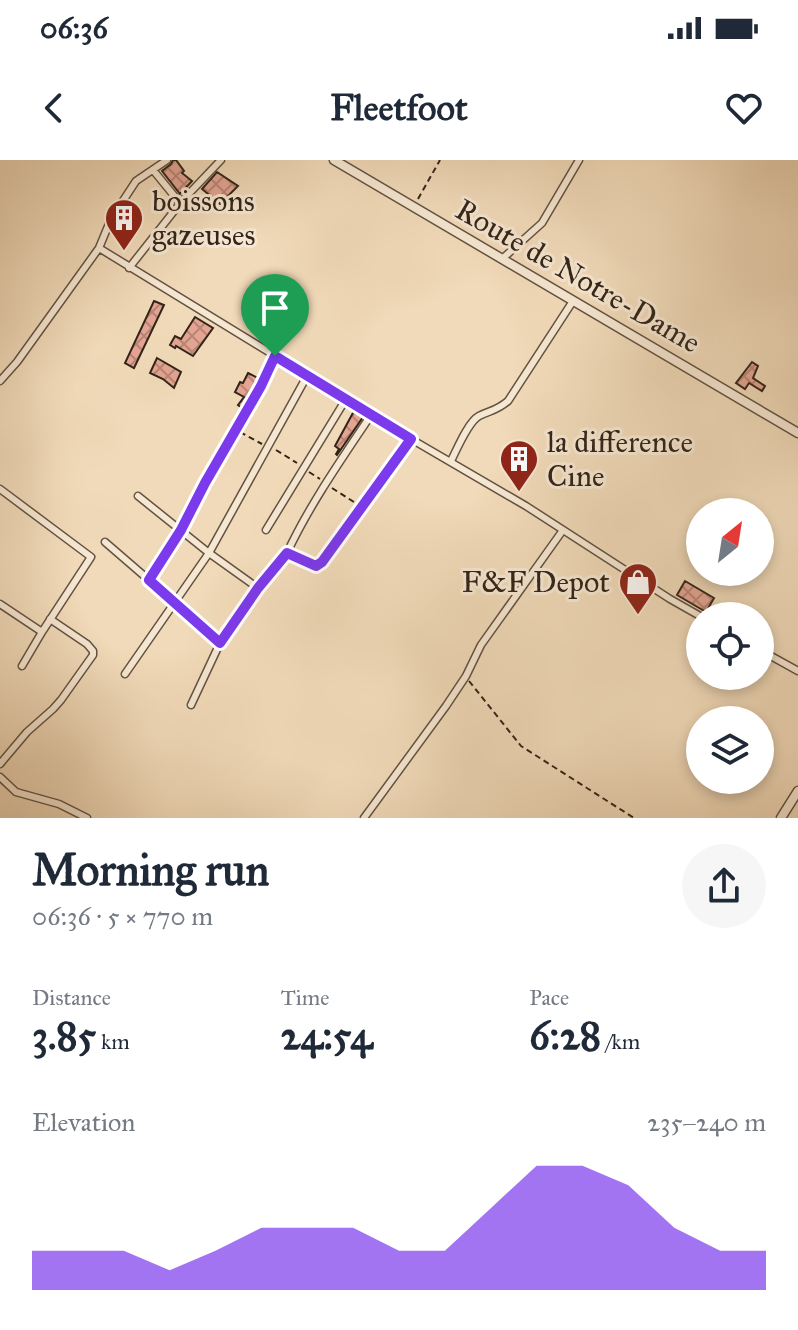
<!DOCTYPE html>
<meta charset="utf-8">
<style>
:root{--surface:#fff;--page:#f6f6f7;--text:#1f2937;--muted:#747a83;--accent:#7c3aed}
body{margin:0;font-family:"IM FELL Great Primer",serif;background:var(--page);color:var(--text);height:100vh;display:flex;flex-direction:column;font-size:30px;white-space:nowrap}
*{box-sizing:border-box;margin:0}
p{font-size:26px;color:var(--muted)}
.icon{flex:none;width:44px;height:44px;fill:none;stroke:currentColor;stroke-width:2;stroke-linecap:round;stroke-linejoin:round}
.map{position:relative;height:658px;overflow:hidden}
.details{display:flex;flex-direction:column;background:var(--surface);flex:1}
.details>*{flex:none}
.needle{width:52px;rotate:30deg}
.tools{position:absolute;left:686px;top:338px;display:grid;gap:16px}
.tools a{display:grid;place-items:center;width:88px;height:88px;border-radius:50%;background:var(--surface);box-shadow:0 4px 12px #0003;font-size:40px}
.pin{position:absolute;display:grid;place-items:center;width:68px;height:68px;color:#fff;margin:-82px -34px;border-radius:50% 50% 50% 0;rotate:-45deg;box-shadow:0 0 8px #0007}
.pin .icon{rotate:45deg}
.round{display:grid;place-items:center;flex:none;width:84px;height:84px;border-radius:42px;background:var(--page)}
.head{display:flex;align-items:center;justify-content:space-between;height:136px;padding:0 32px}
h1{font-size:44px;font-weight:800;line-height:60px}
.metrics{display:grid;grid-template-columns:repeat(3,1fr);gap:12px;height:136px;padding:8px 32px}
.metrics div{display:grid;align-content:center}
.metrics b{font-size:40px;font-weight:800}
.metrics small{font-size:22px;font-weight:400}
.metrics p{font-size:22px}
.chart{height:224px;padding:16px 32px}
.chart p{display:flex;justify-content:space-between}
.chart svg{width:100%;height:144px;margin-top:8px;fill:var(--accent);opacity:.7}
.status{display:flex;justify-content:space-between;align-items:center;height:56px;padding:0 40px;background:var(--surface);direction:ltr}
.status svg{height:22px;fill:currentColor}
header{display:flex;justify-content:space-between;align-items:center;height:104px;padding:0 32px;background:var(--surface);font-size:36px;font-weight:800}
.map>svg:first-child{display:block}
.building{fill:url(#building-cross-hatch);stroke:#322419;stroke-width:2}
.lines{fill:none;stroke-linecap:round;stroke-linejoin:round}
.minor-casing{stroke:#625241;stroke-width:9}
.tertiary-casing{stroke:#625241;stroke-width:11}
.path{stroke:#322419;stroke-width:2;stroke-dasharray:6 4;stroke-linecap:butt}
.minor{stroke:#f6e7d2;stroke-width:6}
.tertiary{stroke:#f6e7d2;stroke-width:8}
.route-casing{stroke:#fff;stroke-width:16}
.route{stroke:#7c3aed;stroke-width:10}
.labels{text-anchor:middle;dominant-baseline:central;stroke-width:6;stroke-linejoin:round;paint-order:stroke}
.poi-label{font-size:30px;fill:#322419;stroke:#f6e7d2;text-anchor:start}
.street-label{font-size:30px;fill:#322419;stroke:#f6e7d2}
</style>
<div class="status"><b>06:36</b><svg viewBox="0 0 49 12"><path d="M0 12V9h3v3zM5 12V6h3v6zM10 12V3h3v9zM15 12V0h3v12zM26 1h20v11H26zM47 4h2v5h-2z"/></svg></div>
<header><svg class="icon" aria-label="back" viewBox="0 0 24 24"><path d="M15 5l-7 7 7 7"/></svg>Fleetfoot<svg class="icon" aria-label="heart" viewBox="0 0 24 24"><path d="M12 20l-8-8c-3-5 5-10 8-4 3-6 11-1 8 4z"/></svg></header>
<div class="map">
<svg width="798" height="658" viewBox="0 0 798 658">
<defs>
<pattern id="building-cross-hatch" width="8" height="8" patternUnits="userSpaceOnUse" patternTransform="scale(2)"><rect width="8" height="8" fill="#e4a492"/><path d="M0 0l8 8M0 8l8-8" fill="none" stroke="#b98576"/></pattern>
</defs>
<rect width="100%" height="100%" fill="#f1dab9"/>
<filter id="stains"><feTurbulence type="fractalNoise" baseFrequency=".0025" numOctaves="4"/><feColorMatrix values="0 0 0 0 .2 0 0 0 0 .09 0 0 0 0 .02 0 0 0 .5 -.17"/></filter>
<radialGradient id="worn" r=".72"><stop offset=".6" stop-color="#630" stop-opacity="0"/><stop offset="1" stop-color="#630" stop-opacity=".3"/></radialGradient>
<path class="building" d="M173,0H176L184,11L182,13L192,21L180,34L162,11L171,4Z
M217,12L238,26L220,44L202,29Z
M154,141L164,145L134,208L125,203Z
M195,157L213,168L193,196L176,186L175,188L170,185L175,176L181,179Z
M157,198L181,212L174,228L163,219L150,213Z
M752,202L758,206L753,218L765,226L762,231L749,223L745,229L736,223Z
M248,213L258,218L242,248L238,245L244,237L235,232L240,222L243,223Z
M354,251L363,257L337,295L336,294L339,289L335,286Z
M685,421L714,438L706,452L677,435Z"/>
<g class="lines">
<defs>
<path id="minor" d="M167,0L136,21L111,59L99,88L411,279L526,346L670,439L700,456
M153,10L180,43
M502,99L542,63L579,0
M129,108L182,41L221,0
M0,221L17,202L99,88
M451,301C457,289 468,262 479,256C491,250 496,251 508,241L573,141
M0,329L91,397L42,472L0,444
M138,336L209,393L258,428
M266,370L346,239
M105,382L149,420L181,370L205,323L261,226L275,196
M287,393C310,344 341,300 371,255
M149,420L220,483
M760,490L798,511
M22,506L42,472
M125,514L209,393L307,216
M191,545L220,483L258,428L287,393L316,406L322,402L411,279
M0,604L27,572L53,549L61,540L93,495V491L87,484L50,459
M0,617L16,632L59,644L87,658
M364,658L446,546L466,516L481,485L563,370"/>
<path id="tertiary" d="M334,0L798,273
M781,658L798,631"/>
</defs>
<use href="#minor" class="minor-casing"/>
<use href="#tertiary" class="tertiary-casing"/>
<path class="path" d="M418,39L440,0
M240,272L262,284
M276,290L297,303
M309,312L320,319
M332,328L357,344
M469,521L521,586L634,658"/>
<use href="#minor" class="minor"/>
<use href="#tertiary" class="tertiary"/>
</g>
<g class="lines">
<defs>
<path id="route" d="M275,196L411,279L322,402L316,406L287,393L258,428L220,483L149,420L181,370L205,323L261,226Z"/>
</defs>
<use href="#route" class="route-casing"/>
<use href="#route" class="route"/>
</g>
<defs>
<symbol id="building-pin" viewBox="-11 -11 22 30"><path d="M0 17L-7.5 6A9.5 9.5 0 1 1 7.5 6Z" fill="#8f2418" stroke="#f6e7d2"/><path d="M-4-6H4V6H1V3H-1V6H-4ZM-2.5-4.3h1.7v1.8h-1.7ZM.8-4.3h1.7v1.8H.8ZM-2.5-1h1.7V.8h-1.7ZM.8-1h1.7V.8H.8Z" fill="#fff"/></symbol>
<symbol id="shop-pin" viewBox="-11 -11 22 30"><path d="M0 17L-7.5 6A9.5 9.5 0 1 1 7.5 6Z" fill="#8f2418" stroke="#f6e7d2"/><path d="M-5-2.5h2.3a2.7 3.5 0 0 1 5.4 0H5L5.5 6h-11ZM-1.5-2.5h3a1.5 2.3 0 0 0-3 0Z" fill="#fff"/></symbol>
</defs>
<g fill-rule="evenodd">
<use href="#building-pin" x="102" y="36" width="44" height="60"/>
<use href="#building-pin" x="497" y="277" width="44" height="60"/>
<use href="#shop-pin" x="616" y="400" width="44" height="60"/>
</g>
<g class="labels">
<g class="poi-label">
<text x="152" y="41">boissons<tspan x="152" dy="34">gazeuses</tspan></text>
<text x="547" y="282">la difference<tspan x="547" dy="34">Cine</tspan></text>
<text x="610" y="422" text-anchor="end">F&amp;F Depot</text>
</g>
<g class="street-label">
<text transform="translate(578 116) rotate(30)">Route de Notre-Dame</text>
</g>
</g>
<rect width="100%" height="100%" filter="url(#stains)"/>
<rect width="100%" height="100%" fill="url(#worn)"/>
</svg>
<div class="tools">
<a><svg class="needle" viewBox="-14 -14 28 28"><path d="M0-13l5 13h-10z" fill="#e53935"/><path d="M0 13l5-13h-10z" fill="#747a83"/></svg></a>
<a><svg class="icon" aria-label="locate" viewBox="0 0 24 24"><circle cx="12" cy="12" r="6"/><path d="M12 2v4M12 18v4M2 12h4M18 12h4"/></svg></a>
<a><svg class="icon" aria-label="layers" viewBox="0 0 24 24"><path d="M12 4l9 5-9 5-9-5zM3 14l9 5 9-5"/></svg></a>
</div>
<div class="pin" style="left:275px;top:196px;background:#1e9e55"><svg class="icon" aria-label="arrive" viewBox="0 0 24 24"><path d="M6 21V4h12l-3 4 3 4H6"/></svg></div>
</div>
<section class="details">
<div class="head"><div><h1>Morning run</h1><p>06:36 · 5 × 770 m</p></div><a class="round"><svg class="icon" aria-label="share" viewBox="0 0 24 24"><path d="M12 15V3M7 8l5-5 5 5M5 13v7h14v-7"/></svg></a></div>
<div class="metrics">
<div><p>Distance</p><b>3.85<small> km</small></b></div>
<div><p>Time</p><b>24:54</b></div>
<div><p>Pace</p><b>6:28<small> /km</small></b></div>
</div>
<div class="chart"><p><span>Elevation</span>235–240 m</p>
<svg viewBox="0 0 160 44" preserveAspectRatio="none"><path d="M0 44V32L10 32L20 32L30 38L40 32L50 25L60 25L70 25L80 32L90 32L100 19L110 6L120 6L130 12L140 25L150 32L160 32V44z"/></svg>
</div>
</section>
